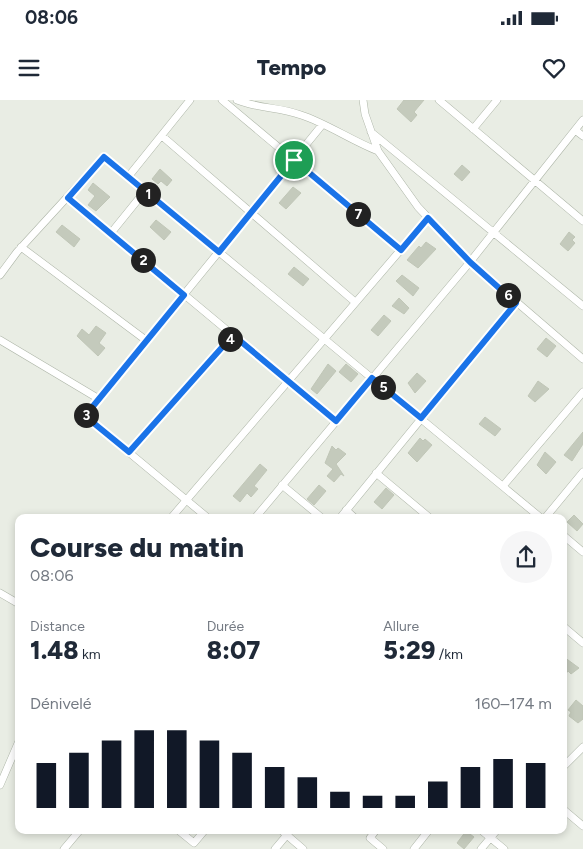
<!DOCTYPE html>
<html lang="fr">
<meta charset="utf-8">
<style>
:root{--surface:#fff;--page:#f6f6f7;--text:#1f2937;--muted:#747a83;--accent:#111827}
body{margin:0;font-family:Figtree,sans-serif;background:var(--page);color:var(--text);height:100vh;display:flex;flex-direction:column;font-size:19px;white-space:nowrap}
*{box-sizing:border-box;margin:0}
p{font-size:16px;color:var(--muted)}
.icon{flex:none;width:28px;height:28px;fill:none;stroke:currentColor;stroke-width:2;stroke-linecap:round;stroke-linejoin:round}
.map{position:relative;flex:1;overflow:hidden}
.side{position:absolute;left:15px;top:414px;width:552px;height:320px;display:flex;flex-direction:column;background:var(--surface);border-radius:10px;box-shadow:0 2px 8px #0003}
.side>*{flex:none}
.pin{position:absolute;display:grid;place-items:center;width:42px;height:42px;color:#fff;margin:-21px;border:2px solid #fff;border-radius:50%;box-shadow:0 1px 5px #0007}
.km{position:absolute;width:25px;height:25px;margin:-12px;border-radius:50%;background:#222;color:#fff;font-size:14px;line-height:25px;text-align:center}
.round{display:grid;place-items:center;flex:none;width:52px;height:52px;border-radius:26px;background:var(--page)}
.overview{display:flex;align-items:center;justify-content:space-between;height:85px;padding:0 15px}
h1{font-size:28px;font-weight:800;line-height:38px}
.stats{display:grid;grid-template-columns:repeat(3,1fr);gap:8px;height:85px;padding:5px 15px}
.stats div{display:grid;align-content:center}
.stats b{font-size:25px;font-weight:800}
.stats small{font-size:14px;font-weight:400}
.stats p{font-size:14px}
.chart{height:140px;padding:10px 15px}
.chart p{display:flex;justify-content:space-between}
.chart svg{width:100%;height:90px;margin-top:5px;stroke:var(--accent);stroke-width:6}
.status{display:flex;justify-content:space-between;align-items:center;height:35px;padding:0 25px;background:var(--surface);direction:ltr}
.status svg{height:14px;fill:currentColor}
header{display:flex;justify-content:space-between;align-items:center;height:65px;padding:0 15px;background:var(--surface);font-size:22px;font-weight:800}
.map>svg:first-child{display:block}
.building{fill:#c4cabc;stroke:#c0c6b7}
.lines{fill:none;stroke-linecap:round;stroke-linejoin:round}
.street-casing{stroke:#adb5a7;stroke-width:8}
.street{stroke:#fff;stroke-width:7}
.route-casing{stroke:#fff;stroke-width:10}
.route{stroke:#1a73e8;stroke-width:6}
</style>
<div class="status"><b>08:06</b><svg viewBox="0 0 49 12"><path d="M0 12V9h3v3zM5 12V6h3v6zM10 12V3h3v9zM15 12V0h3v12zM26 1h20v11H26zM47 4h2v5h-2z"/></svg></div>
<header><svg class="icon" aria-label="menu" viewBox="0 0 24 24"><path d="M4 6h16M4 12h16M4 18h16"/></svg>Tempo<svg class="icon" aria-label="heart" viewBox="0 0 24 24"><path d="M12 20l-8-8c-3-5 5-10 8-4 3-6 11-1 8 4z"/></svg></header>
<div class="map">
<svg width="583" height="749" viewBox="0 0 583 749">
<rect width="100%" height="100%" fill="#e9ede4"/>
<path class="building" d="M404,0H424L414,12L417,15L411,22L397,9Z
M462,65L470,72L462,81L454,74Z
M160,69L172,80L167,86L161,81L158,84L152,79Z
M93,83L110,97L96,111L88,105L95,96L88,90Z
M293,87L301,93L286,109L279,103Z
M156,120L171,132L164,140L150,127Z
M62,125L80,139L74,147L56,132Z
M569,132L575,137L572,140L575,143L568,151L560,144Z
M426,142L436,149L418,168L407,160L419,146L421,148Z
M294,167L309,179L303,186L288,174Z
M402,175L419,188L413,196L396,181Z
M399,198L409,208L404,214L392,206Z
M384,215L391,221L378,236L371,230Z
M96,226L106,233L99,243L105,248L98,256L77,236L82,229L89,235Z
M546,238L556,246L547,257L537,249Z
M328,264L336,271L317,294L311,289Z
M346,264L358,274L351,282L339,272Z
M417,273L426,281L415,293L408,283Z
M538,281L549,289L535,302L528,296Z
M485,317L501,329L495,336L479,324Z
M583,332V344L572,361L564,355Z
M420,338L423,341L425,339L432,345L417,362L408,353Z
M332,346L336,350L338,348L346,354L336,364L344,376L341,374L334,382L327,376L333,369L325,363Z
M545,352L556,362L546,374L537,365Z
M260,364L267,370L254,386L258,389L251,397L247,393L240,402L233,396Z
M319,385L326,391L314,405L307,399Z
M386,388L394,395L382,409L374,402Z
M574,415L583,424L577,431L567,422Z
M564,557L579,568L571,574L568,571L564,576Z
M576,600L583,606V619L578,623L569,616L571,612L568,610Z
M466,731L474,737L464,749L457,743Z"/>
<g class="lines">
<defs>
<path id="street" d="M222,0L401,150
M237,0C260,9 279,7 301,15C326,23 352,41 378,51
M363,0L365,14L378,51L418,107L470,162L583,259
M439,0L583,121
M473,29L497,0
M575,30L583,36
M371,32L583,206
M162,36L355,202
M128,77L190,0
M67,97L336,321
M111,133L145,91
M21,147L147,241
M0,175L17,152L104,57L541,418
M0,240L99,299
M129,352L233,235
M376,373L430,418
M282,385L322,418
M503,386L583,292
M346,410L355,418
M171,418L428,118
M208,418L85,316L322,25
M255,418L470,162L583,20
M340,418L516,203
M545,418L583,372
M564,436L583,452
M0,493L19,504
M564,527L583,543
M564,666L583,647
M0,685L19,641
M564,710L583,726
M178,730L194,743L205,730
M281,730L303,749
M376,730L370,738L383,749
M481,730L504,749
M64,749L80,730
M275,749L291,730
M414,749L429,730
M481,749L497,730"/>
</defs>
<use href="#street" class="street-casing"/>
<use href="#street" class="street"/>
</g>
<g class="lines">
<defs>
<path id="route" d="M104,57L219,152L294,60L401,150L428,118L470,162L516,203L421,318L372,278L336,321L233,235L129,352L85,316L184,195L68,98Z"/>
</defs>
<use href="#route" class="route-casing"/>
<use href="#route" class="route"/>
</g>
</svg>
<div class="pin" style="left:294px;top:60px;background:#1e9e55"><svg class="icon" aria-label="arrive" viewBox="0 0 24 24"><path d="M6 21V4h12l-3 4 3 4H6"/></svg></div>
<b class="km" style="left:148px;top:94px">1</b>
<b class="km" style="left:143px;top:160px">2</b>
<b class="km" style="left:86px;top:315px">3</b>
<b class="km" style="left:230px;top:239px">4</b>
<b class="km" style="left:383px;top:287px">5</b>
<b class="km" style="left:508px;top:195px">6</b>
<b class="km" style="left:358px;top:114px">7</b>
<section class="side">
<div class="overview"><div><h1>Course du matin</h1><p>08:06</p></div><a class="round"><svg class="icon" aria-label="share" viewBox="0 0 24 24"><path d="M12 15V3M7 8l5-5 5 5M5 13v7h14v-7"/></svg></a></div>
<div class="stats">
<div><p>Distance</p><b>1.48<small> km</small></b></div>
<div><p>Durée</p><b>8:07</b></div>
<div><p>Allure</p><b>5:29<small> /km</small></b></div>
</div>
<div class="chart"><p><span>Dénivelé</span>160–174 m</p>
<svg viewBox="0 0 160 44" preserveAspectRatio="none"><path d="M5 44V22M15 44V17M25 44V11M35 44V6M45 44V6M55 44V11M65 44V17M75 44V24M85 44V29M95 44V36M105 44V38M115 44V38M125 44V31M135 44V24M145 44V20M155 44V22"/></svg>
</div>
</section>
</div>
